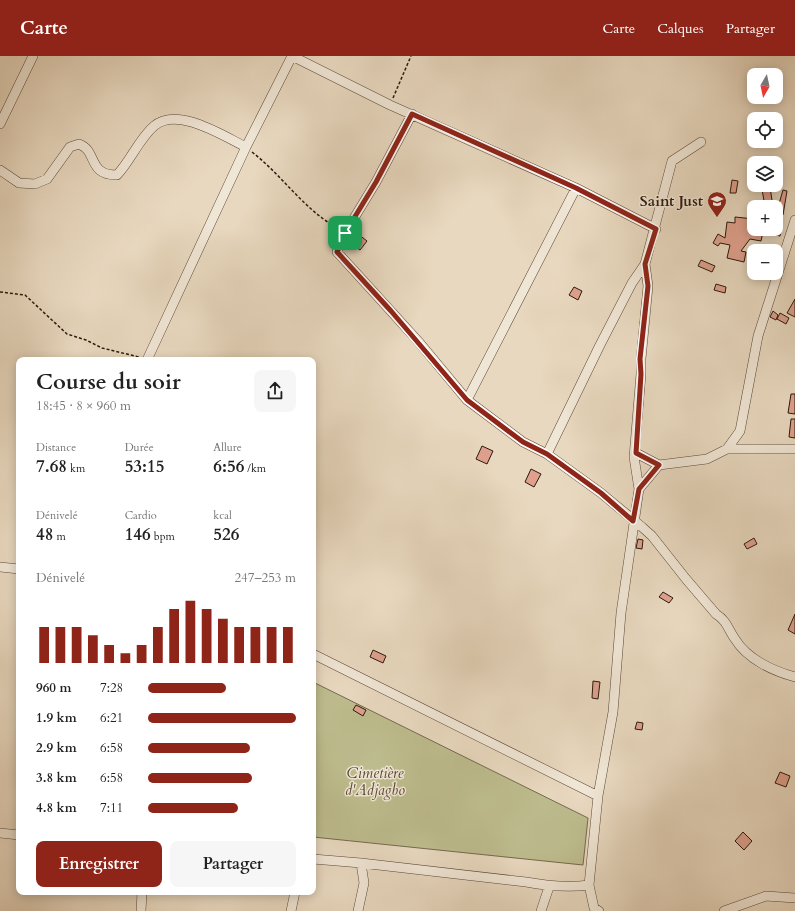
<!DOCTYPE html>
<html lang="fr">
<meta charset="utf-8">
<style>
:root{--surface:#fff;--page:#f6f6f6;--text:#222;--muted:#767676;--accent:#8f2418}
body{margin:0;font-family:Cardo,serif;background:var(--page);color:var(--text);height:100vh;display:flex;flex-direction:column;font-size:15px;white-space:nowrap}
*{box-sizing:border-box;margin:0}
p{font-size:13px;color:var(--muted)}
.icon{flex:none;width:22px;height:22px;fill:none;stroke:currentColor;stroke-width:2;stroke-linecap:round;stroke-linejoin:round}
.map{position:relative;flex:1;overflow:hidden}
.details{position:absolute;left:16px;top:301px;width:300px;height:538px;display:flex;flex-direction:column;background:var(--surface);border-radius:8px;box-shadow:0 2px 10px #0003}
.details>*{flex:none}
.needle{width:26px;rotate:189deg}
.fabs{position:absolute;left:747px;top:12px;display:grid;gap:8px}
.fabs a{display:grid;place-items:center;width:36px;height:36px;border-radius:8px;background:var(--surface);box-shadow:0 2px 10px #0003;font-size:20px}
.pin{position:absolute;display:grid;place-items:center;width:34px;height:34px;color:#fff;margin:-17px;border-radius:8px;box-shadow:0 2px 6px #0006}
.round{display:grid;place-items:center;flex:none;width:42px;height:42px;border-radius:8px;background:var(--page)}
.overview{display:flex;align-items:center;justify-content:space-between;height:68px;padding:0 20px}
h1{font-size:22px;font-weight:600;line-height:30px}
.figures{display:grid;grid-template-columns:repeat(3,1fr);gap:6px;height:68px;padding:4px 20px}
.figures div{display:grid;align-content:center}
.figures b{font-size:17px;font-weight:600}
.figures small{font-size:11px;font-weight:400}
.figures p{font-size:11px}
.chart{height:112px;padding:8px 20px}
.chart p{display:flex;justify-content:space-between}
.chart svg{width:100%;height:72px;margin-top:4px;stroke:var(--accent);stroke-width:6}
.action{display:flex;gap:8px;margin-top:auto;padding:8px 20px}
.action a{flex:1;height:46px;border-radius:8px;background:var(--accent);color:#fff;font-size:16px;font-weight:600;line-height:46px;text-align:center}
.action a+a{background:var(--page);color:var(--text)}
ul{padding:0 20px;list-style:none;font-size:13px}
li{display:grid;grid-template-columns:64px 48px 1fr;align-items:center;height:30px}
li i{height:10px;border-radius:5px;background:var(--accent)}
header{display:flex;align-items:center;gap:24px;box-sizing:border-box;height:56px;padding:0 20px;background:var(--accent);color:#fff}
header strong{font-size:19px}
nav{display:flex;gap:22px;margin-inline-start:auto;font-size:14px}
.map>svg:first-child{display:block}
.green{fill:#bdbc8e;stroke:#746a4e}
.building{fill:#dfa18d;stroke:#2c180e}
.lines{fill:none;stroke-linecap:round;stroke-linejoin:round}
.minor-casing{stroke:#5b483a;stroke-width:10}
.path{stroke:#2c180e;stroke-width:1.5;stroke-dasharray:3 2;stroke-linecap:butt}
.minor{stroke:#f0e6d5;stroke-width:9}
.route-casing{stroke:#fff;stroke-width:8}
.route{stroke:#8f2418;stroke-width:5}
.labels{text-anchor:middle;dominant-baseline:central;stroke-width:3;stroke-linejoin:round;paint-order:stroke}
.poi-label{font-size:15px;font-weight:bold;fill:#2c180e;stroke:#f0e6d5;text-anchor:end}
.park-label{font-size:15px;font-style:italic;fill:#584934;stroke:#f0e6d5}
</style>
<header>
<strong>Carte</strong>
<nav><a>Carte</a><a>Calques</a><a>Partager</a></nav>
</header>
<div class="map">
<svg width="795" height="855" viewBox="0 0 795 855">
<rect width="100%" height="100%" fill="#e8d8bf"/>
<filter id="stains"><feTurbulence type="fractalNoise" baseFrequency=".005" numOctaves="4"/><feColorMatrix values="0 0 0 0 .2 0 0 0 0 .09 0 0 0 0 .02 0 0 0 .5 -.17"/></filter>
<radialGradient id="worn" r=".72"><stop offset=".6" stop-color="#630" stop-opacity="0"/><stop offset="1" stop-color="#630" stop-opacity=".3"/></radialGradient>
<path class="green" d="M313,626L588,762L583,809L313,781Z"/>
<path class="building" d="M732,124L738,125L736,137H730Z
M770,131L773,151H765L762,133Z
M783,134L787,135L783,159L776,158Z
M735,161L754,163V173L781,174L780,180L763,176L761,185L750,183L741,195L746,196L744,206L727,202L730,189L720,187L718,190L713,187L718,178L725,182L727,166L735,167Z
M358,178L367,185L360,194L351,187Z
M701,204L715,210L712,216L698,210Z
M716,228L726,231L725,237L714,234Z
M574,231L582,235L578,244L569,239Z
M795,243V261L787,257Z
M773,255L778,259L776,264L770,261Z
M780,257L789,262L786,268L777,263Z
M791,338H795V358L788,357Z
M791,363H795V382L789,381Z
M482,390L493,395L487,408L476,403Z
M531,413L541,418L534,431L525,426Z
M754,482L757,488L747,493L744,488Z
M638,483L643,484L642,493L636,492Z
M663,536L673,542L669,547L659,541Z
M795,558V578L788,574Z
M373,594L386,600L383,607L370,601Z
M593,625L600,626L598,643L592,642Z
M356,649L366,654L363,660L353,654Z
M637,666L643,667L642,674L635,673Z
M780,716L790,720L786,731L775,727Z
M743,776L752,785L744,794L735,785Z"/>
<g class="lines">
<defs>
<path id="minor" d="M292,0L390,49L576,132L656,173
M412,58L376,126L345,177L337,196L418,285L467,344L523,386L547,398L601,437L642,471L652,480L686,523L716,558C727,565 728,573 735,583C747,603 773,615 795,621
M0,68L33,0
M0,114L19,127L35,128L47,123L70,91L79,88C98,95 87,119 117,119C131,104 139,83 154,70C178,50 223,80 246,91
M147,304L246,91L292,0
M467,344L576,132
M727,393L740,375L758,280L795,164
M636,397L659,409L707,403L727,393H795
M547,398L600,289L632,227L645,208L672,105L701,86
M639,433L659,409
M0,511L19,513
M313,598L598,740
M0,777L19,779
M313,803L361,807L526,826C548,830 567,832 589,829
M141,855L142,836
M291,855L295,836
M358,855L364,827L361,807
M541,855L549,831
M599,855L594,852L589,829L598,740L613,656L621,557L639,433L634,401L641,318V303L648,230L645,208
M724,855L766,840L795,842"/>
</defs>
<use href="#minor" class="minor-casing"/>
<path class="path" d="M393,42L411,0
M252,96C283,120 304,154 339,173
M0,236L25,239L67,278L86,284L102,292L139,301"/>
<use href="#minor" class="minor"/>
</g>
<g class="lines">
<defs>
<path id="route" d="M412,58L576,132L656,173L645,208L648,230L640,303L641,318L636,397L659,409L639,433L633,465L601,437L547,398L523,386L467,344L391,255L337,196L345,177L376,126Z"/>
</defs>
<use href="#route" class="route-casing"/>
<use href="#route" class="route"/>
</g>
<defs>
<symbol id="school-pin" viewBox="-11 -11 22 30"><path d="M0 17L-7.5 6A9.5 9.5 0 1 1 7.5 6Z" fill="#8f2418" stroke="#f0e6d5"/><path d="M0-5L7-2L0 1L-7-2ZM-4 1L0 2.5L4 1V4Q0 6-4 4Z" fill="#fff"/></symbol>
</defs>
<g fill-rule="evenodd">
<use href="#school-pin" x="706" y="134" width="22" height="30"/>
</g>
<g class="labels">
<g class="poi-label">
<text x="703" y="145">Saint Just</text>
</g>
<g class="park-label">
<text x="375" y="717">Cimetière<tspan x="375" dy="17">d'Adjagbo</tspan></text>
</g>
</g>
<rect width="100%" height="100%" filter="url(#stains)"/>
<rect width="100%" height="100%" fill="url(#worn)"/>
</svg>
<div class="fabs">
<a><svg class="needle" viewBox="-14 -14 28 28"><path d="M0-13l5 13h-10z" fill="#e53935"/><path d="M0 13l5-13h-10z" fill="#767676"/></svg></a>
<a><svg class="icon" aria-label="locate" viewBox="0 0 24 24"><circle cx="12" cy="12" r="6"/><path d="M12 2v4M12 18v4M2 12h4M18 12h4"/></svg></a>
<a><svg class="icon" aria-label="layers" viewBox="0 0 24 24"><path d="M12 4l9 5-9 5-9-5zM3 14l9 5 9-5"/></svg></a>
<a>+</a>
<a>−</a>
</div>
<div class="pin" style="left:345px;top:177px;background:#1e9e55"><svg class="icon" aria-label="arrive" viewBox="0 0 24 24"><path d="M6 21V4h12l-3 4 3 4H6"/></svg></div>
<section class="details">
<div class="overview"><div><h1>Course du soir</h1><p>18:45 · 8 × 960 m</p></div><a class="round"><svg class="icon" aria-label="share" viewBox="0 0 24 24"><path d="M12 15V3M7 8l5-5 5 5M5 13v7h14v-7"/></svg></a></div>
<div class="figures">
<div><p>Distance</p><b>7.68<small> km</small></b></div>
<div><p>Durée</p><b>53:15</b></div>
<div><p>Allure</p><b>6:56<small> /km</small></b></div>
</div>
<div class="figures">
<div><p>Dénivelé</p><b>48<small> m</small></b></div>
<div><p>Cardio</p><b>146<small> bpm</small></b></div>
<div><p>kcal</p><b>526</b></div>
</div>
<div class="chart"><p><span>Dénivelé</span>247–253 m</p>
<svg viewBox="0 0 160 44" preserveAspectRatio="none"><path d="M5 44V22M15 44V22M25 44V22M35 44V27M45 44V33M55 44V38M65 44V33M75 44V22M85 44V11M95 44V6M105 44V11M115 44V17M125 44V22M135 44V22M145 44V22M155 44V22"/></svg>
</div>
<ul>
<li><b>960 m</b>7:28<i style="width:53%"></i></li>
<li><b>1.9 km</b>6:21<i style="width:100%"></i></li>
<li><b>2.9 km</b>6:58<i style="width:69%"></i></li>
<li><b>3.8 km</b>6:58<i style="width:70%"></i></li>
<li><b>4.8 km</b>7:11<i style="width:61%"></i></li>
</ul>
<div class="action"><a>Enregistrer</a><a>Partager</a></div>
</section>
</div>
